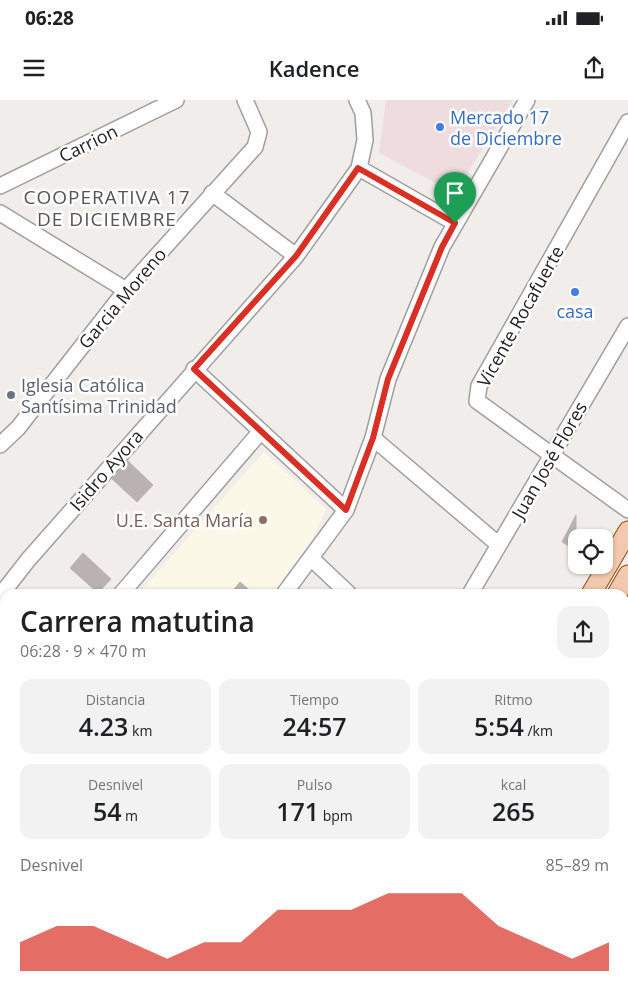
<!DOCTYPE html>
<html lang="es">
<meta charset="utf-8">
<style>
:root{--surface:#fff;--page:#f2f2f2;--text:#202124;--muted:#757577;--accent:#d93025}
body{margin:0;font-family:"Open Sans",sans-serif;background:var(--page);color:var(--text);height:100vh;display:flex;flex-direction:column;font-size:19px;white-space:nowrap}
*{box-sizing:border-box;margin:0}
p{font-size:16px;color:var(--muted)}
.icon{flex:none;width:28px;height:28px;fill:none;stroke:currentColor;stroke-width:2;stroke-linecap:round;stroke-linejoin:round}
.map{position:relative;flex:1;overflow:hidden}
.sheet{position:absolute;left:0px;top:489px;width:629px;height:406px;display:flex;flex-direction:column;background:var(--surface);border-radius:15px 15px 0 0;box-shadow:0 1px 4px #0004}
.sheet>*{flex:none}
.buttons{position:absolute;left:568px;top:429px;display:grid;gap:10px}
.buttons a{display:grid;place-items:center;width:45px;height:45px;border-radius:10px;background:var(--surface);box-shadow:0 1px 4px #0004;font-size:25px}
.pin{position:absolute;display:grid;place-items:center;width:42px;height:42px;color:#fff;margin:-51px -21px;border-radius:50% 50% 50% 0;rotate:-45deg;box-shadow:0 0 5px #0007}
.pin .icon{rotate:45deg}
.round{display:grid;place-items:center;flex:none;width:52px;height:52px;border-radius:15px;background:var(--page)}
.head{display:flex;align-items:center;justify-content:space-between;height:85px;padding:0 20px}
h1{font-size:28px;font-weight:600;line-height:38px}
.stats{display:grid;grid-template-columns:repeat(3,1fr);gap:8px;height:85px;padding:5px 20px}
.stats div{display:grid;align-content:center;border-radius:12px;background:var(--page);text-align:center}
.stats b{font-size:25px;font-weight:600}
.stats small{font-size:14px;font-weight:400}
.stats p{font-size:14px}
.chart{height:140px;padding:10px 20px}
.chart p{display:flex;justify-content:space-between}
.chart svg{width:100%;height:90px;margin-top:5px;fill:var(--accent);opacity:.7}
.status{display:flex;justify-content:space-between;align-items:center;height:35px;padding:0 25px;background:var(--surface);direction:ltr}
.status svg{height:14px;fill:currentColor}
header{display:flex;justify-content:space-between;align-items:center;height:65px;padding:0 20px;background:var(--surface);font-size:22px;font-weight:600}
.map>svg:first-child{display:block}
.commercial{fill:#efdcdf}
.education{fill:#fcf8e8}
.park{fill:#d2f4ce}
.pitch{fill:#92d6af}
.building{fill:#bab2b0;stroke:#c1b3ae}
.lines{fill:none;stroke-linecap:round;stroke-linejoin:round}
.minor-casing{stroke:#9f9f9f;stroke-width:18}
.major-casing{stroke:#8d4d13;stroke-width:21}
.path{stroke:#ea828b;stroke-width:2.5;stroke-dasharray:2.5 2.5;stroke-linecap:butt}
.minor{stroke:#fff;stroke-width:15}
.major{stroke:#f2c8ae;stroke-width:19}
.route-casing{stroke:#fff;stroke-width:10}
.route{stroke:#d93025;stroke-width:6}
.shop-dot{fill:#3f7fe0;stroke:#fff;stroke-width:2}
.worship-dot{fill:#6b7280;stroke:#fff;stroke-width:2}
.education-dot{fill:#8d6e63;stroke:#fff;stroke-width:2}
.labels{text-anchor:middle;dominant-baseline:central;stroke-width:5;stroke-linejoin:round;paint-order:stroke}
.shop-label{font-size:18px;fill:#366cbe;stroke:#fff;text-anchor:start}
.street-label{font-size:18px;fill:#222;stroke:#fff}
.worship-label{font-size:18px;fill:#5b616d;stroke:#fff;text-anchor:start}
.education-label{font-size:18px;fill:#785e54;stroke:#fff;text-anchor:end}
.neighbourhood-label{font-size:19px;letter-spacing:1px;fill:#555;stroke:#fff}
</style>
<div class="status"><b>06:28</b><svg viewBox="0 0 49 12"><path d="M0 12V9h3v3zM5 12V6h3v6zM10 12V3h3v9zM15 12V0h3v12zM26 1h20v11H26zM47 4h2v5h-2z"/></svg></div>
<header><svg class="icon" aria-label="menu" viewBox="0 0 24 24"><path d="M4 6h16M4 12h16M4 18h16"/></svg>Kadence<svg class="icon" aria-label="share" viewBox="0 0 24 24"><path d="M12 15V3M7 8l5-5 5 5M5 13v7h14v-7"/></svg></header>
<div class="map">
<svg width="628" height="894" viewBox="0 0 628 894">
<rect width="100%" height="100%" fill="#f1edea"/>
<path class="commercial" d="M386,0H513L455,93L379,53Z"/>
<path class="education" d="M264,352L326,409L312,440L272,494H138Z"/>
<path class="park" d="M5,723V890H121L119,894H0V732Z"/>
<path class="pitch" d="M23,890H69L68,894H21Z"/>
<path class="building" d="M128,361L153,385L137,402L112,379Z
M576,415V450L562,442Z
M83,453L111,479L98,493L70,468Z
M240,482L254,494H230Z"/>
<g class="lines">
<defs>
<path id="minor" d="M628,22L479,286L477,301L628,410
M359,68L455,123
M0,86L176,0
M212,93L296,156
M0,113L126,190
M194,269L346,410
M373,338L499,445
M0,345L18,328L126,190L255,47L259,32L245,0
M312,459L349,494
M121,494L261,331
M284,494L346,410L373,338L388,279L442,147L527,0
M470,494L628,226
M0,496L28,460L296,156L359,68L365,40L363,13L357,0
M624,564H628
M624,603H628
M0,680L5,672
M624,731L628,725
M255,890L262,894
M133,894L134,890
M277,894L279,890
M526,894L528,890"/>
<path id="major" d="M591,494L628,431
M617,494L628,475
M0,568H5
M624,584H628
M0,601H5
M351,894L353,890
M380,894L382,890"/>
</defs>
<use href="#minor" class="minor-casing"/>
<use href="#major" class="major-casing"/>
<path class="path" d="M0,799L5,800
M14,894L15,890"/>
<use href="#minor" class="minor"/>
<use href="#major" class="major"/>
</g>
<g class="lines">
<defs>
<path id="route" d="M358,68L455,123L442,147L388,279L373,338L346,410L194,269L296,156Z"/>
</defs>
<use href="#route" class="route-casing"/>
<use href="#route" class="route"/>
</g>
<g class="shop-dot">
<circle cx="440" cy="27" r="5"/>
<circle cx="575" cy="192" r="5"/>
</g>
<circle class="worship-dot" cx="11" cy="295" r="5"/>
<circle class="education-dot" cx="263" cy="420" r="5"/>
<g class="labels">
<g class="shop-label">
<text x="450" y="17">Mercado 17<tspan x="450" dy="21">de Diciembre</tspan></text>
<text x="575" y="211" text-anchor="middle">casa</text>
</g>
<g class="street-label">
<text transform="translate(88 43) rotate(-26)">Carrion</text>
<text transform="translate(122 198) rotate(-50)">Garcia Moreno</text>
<text transform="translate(520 216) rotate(-61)">Vicente Rocafuerte</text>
<text transform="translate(549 360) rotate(-60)">Juan José Flores</text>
<text transform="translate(106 370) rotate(-49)">Isidro Ayora</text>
</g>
<g class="worship-label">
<text x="21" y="285">Iglesia Católica<tspan x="21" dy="21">Santísima Trinidad</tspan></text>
</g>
<g class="education-label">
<text x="253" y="420">U.E. Santa María</text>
</g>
<g class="neighbourhood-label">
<text x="107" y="97">COOPERATIVA 17<tspan x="107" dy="22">DE DICIEMBRE</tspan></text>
</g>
</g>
</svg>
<div class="buttons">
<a><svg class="icon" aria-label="locate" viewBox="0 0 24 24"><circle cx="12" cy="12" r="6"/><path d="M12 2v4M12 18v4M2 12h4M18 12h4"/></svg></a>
</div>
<div class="pin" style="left:455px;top:123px;background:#1e9e55"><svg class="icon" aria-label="arrive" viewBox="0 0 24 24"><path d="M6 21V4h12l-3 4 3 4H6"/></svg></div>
<section class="sheet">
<div class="head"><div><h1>Carrera matutina</h1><p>06:28 · 9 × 470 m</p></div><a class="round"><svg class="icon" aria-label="share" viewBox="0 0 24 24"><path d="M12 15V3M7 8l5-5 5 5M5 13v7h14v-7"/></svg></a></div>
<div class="stats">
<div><p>Distancia</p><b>4.23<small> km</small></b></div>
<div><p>Tiempo</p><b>24:57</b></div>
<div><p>Ritmo</p><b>5:54<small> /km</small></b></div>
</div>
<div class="stats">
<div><p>Desnivel</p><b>54<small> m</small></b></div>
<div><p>Pulso</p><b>171<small> bpm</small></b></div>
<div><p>kcal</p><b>265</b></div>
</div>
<div class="chart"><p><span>Desnivel</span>85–89 m</p>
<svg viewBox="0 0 160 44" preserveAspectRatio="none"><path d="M0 44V30L10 22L20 22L30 30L40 38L50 30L60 30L70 14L80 14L90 14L100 6L110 6L120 6L130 22L140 30L150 38L160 30V44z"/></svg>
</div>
</section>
</div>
